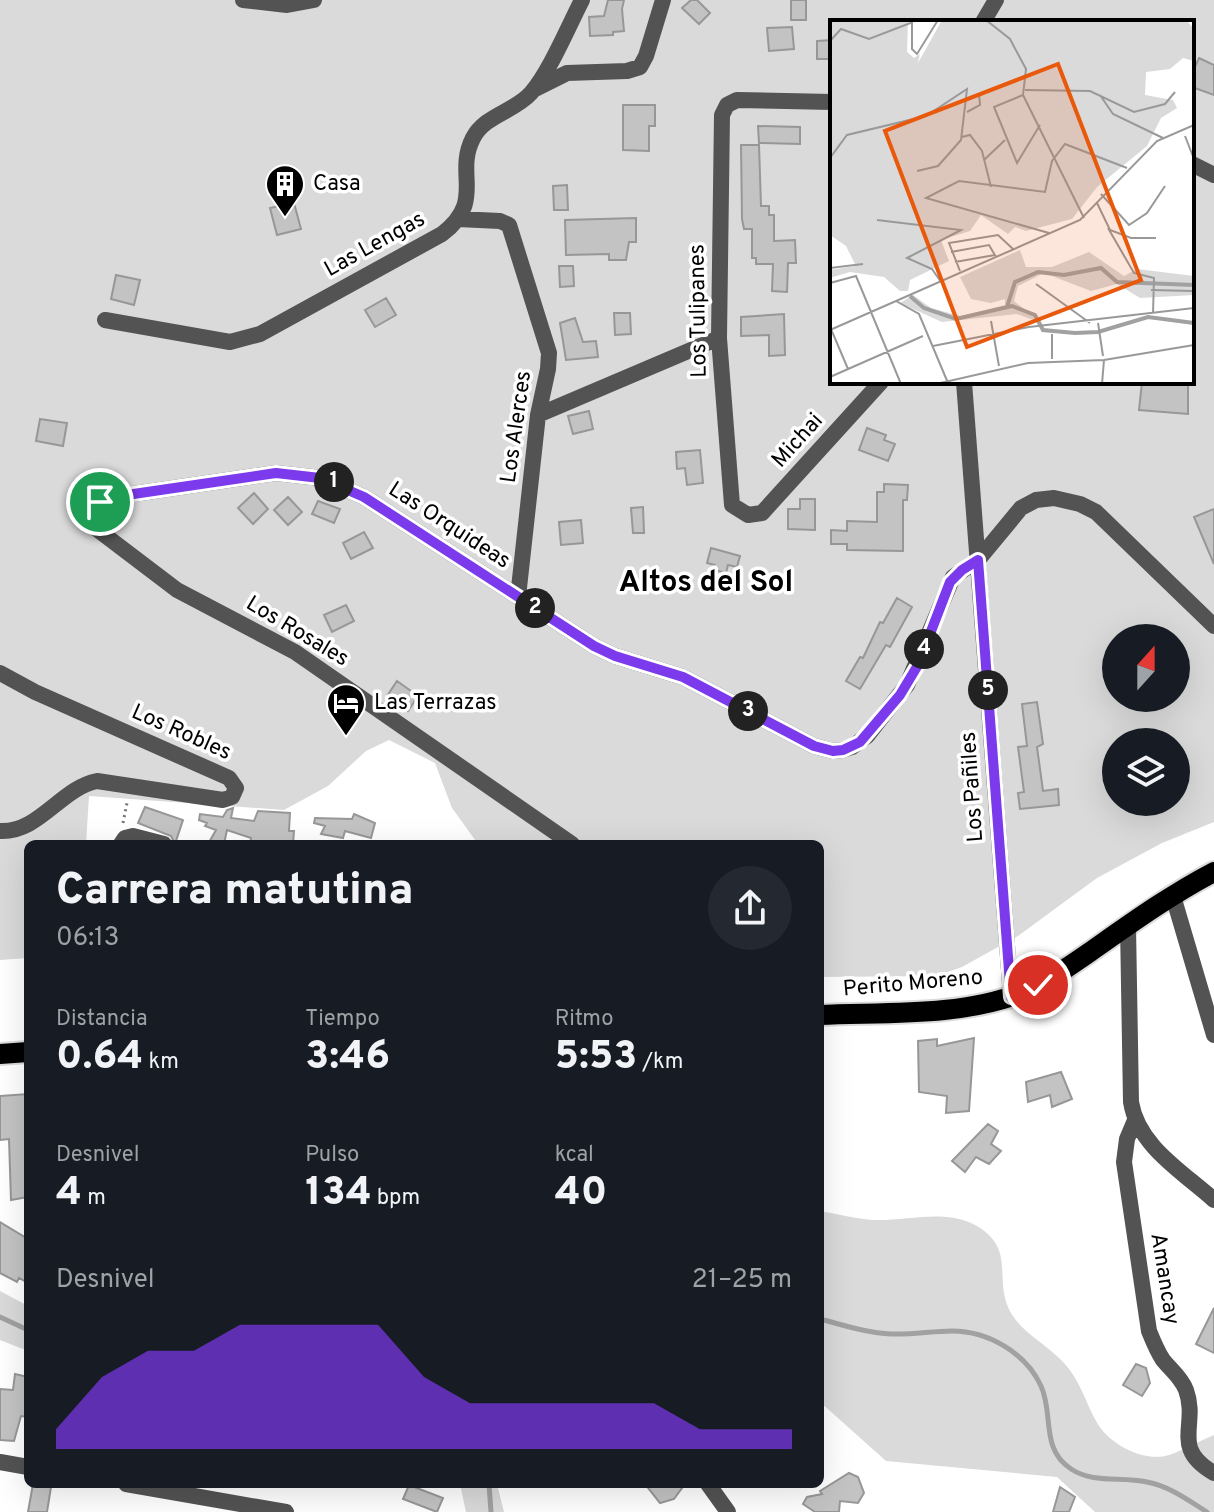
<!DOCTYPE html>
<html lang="es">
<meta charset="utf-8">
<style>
:root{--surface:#171b24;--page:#242831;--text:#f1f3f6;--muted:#9ea1a6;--accent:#7c3aed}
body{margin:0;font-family:Overpass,sans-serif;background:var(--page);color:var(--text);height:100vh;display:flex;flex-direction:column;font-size:30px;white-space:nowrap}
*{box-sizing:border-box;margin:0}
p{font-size:26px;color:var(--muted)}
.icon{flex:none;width:44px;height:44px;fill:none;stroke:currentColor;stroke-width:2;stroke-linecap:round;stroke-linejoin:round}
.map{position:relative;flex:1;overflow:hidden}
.side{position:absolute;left:24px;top:840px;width:800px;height:648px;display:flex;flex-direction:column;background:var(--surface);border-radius:12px;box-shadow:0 8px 32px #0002}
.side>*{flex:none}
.needle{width:52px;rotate:21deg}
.fabs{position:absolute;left:1102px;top:624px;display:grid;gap:16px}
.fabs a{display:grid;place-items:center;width:88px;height:88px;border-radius:50%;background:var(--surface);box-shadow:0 8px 32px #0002;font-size:40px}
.pin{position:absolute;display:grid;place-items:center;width:68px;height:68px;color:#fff;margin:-34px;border:4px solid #fff;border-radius:50%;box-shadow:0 2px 8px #0007}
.km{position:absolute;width:40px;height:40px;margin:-20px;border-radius:50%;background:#222;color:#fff;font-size:22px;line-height:40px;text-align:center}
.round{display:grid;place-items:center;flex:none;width:84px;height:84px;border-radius:42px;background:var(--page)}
.summary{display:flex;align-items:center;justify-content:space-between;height:136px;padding:0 32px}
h1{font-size:44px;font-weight:800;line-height:60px}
.metrics{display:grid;grid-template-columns:repeat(3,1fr);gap:12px;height:136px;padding:8px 32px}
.metrics div{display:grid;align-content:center}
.metrics b{font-size:40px;font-weight:800}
.metrics small{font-size:22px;font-weight:400}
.metrics p{font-size:22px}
.chart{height:224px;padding:16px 32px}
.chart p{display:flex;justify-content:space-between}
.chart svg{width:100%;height:144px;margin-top:8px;fill:var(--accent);opacity:.7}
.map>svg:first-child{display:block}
.green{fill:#dadada;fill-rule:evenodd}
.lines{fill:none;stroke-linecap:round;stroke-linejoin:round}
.stream{stroke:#a1a1a1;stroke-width:5}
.building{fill:#c3c3c3;stroke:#979797;stroke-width:2}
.major-casing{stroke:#dbdbdb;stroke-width:24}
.path{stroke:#757575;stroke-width:3;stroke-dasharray:2 4;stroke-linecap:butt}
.minor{stroke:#535353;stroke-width:16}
.major{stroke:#000;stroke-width:20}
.route-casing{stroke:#fff;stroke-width:16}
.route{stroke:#7c3aed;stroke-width:10}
.labels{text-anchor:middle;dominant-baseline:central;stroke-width:7;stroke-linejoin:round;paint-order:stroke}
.poi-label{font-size:22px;fill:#000;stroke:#fff;text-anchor:start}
.street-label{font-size:22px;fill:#000;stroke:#fff}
.district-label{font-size:30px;font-weight:bold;fill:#000;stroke:#fff}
.inset-river{fill:none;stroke:#a1a1a1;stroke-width:4}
.inset-road{fill:none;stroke:#999;stroke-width:2}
.view{fill:#e8590c;fill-opacity:0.15;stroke:#e8590c;stroke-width:4}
.inset-edge{fill:none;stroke:#000;stroke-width:4}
</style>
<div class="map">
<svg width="1214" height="1512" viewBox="0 0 1214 1512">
<rect width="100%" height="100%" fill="#fff"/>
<path class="green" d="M0,0H1214V822L1162,843L1097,878L1018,936L962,967L937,976L820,977V844H478L452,808L435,763L389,740L366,751L328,786L284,810L89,796L86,844H28V958L0,960ZM832,22H1192V382H832ZM1116,638H1176V698H1116ZM1116,742H1176V802H1116Z
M820,1211C838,1214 856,1219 874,1220C908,1221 946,1208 977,1226C1015,1249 995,1276 1008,1307C1018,1331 1047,1344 1064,1363C1080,1380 1085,1401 1096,1421C1108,1444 1144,1463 1169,1455C1184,1450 1199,1441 1214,1435V1512H1095L1057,1477L886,1461L820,1402Z
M0,1291L28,1306V1351L0,1340Z
M460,1484H497L504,1512H466Z"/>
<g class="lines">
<path class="stream" d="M0,1317L28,1330
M820,1319C843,1325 867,1333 891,1334C912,1335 932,1331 952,1331C988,1331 1026,1353 1041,1386C1054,1414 1040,1449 1071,1469C1094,1484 1121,1476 1147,1482C1169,1486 1188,1500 1207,1512
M489,1484L491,1512"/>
</g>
<path class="building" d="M608,0H624L622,9L624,31L613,32V35L590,36L589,17L604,16Z
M691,0H697L710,13L699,24L682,8Z
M791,0H806V20H791Z
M792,27L794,49L769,51L767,28Z
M832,40V59H817V41Z
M1199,58L1214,65V95L1192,87V73Z
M623,105H655V126H649V151L623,150Z
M758,126L800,127V144L759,143Z
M741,145H759L761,206H769V215H774V241L795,240L796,263H788L787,292L772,291L773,264H756V258H752V229H744L742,219Z
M567,185L568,210H554L553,186Z
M294,203L301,229L277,235L270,208Z
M636,218V242H629L626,260H609V254L566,255L565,220Z
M559,266H573L574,286L560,287Z
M116,275L140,280L134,305L111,299Z
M386,298L396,315L375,327L365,310Z
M614,313H630L631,334L615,335Z
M784,314L785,355L769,356V335L741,336V317Z
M575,318L583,342L596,341L598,357L566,360L560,323Z
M1142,382H1188V414L1139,410Z
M589,411L593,429L573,434L568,416Z
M40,419L67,423L63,446L36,441Z
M867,428L886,435L884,440L895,444L888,461L859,450Z
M700,450L703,483L687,485L685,468L677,469L676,452Z
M884,484L908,485L907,500H903V551L847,550V544H831V530L847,531V521L877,522V492H884Z
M254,493L268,509L253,524L238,508Z
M288,497L302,512L288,525L274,510Z
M800,499H815V530L788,529V509H800Z
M318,501L340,509L334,523L312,514Z
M643,507L644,533H633L631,508Z
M1214,509V564L1194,517Z
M581,520L583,543L561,545L559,522Z
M364,532L373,548L351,559L343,543Z
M711,548L740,556L737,567L728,565L726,573L714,570L715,565L707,563Z
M897,598L912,607L890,647L886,645L860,689L846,681L860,657L863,658L880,622L883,623Z
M346,605L354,621L332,632L324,615Z
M397,681L418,696L408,711L387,696Z
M1037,702L1043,744L1037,747L1043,791L1058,789L1059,805L1020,809L1018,793L1024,792L1018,747L1027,746L1022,704Z
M145,807L183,820L175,844L171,836L138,823Z
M233,808L231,818L254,821L258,811L290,813L289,831H294L293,844H250L251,838L227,830L224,844H208L216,830L205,826L207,823L199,820L200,814L223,817L227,810Z
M354,814L375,823L371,838L345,831L343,838L321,834L325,826L314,823L315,818L352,819Z
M974,1038L969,1111L946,1113L947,1096L919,1092L918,1041L937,1039V1046Z
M1061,1072L1072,1099L1052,1107L1050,1095L1028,1102L1026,1082Z
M28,1094V1197L11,1200L9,1139L0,1140V1096Z
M988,1124L998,1131L991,1144L1001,1151L989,1164L976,1157L965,1172L952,1161Z
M0,1222L28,1239V1283L19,1278L17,1282L0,1273Z
M1214,1308V1353L1196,1344Z
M1136,1364L1146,1368L1150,1383L1142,1396L1123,1385Z
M15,1374L28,1377V1417L21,1416L14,1441L0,1440V1389L13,1390Z
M849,1473L858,1477L864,1493L858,1503L840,1501L839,1512H815L803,1504L807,1497L822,1494L820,1491Z
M33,1484L51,1487L47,1512H28Z
M645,1484H685L674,1499L660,1503Z
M409,1485L443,1498L437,1512L403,1499Z
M1060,1487L1075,1497L1069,1512H1053Z"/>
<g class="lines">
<defs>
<path id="major" d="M820,1015C885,1012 959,1017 1021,993C1046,983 1068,967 1090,952C1130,924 1170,895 1214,872
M0,1054L28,1052"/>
</defs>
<use href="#major" class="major-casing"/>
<path class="path" d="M123,823L127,803"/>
<path class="minor" d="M243,0L287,5L314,0
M983,22L996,0
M537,88L567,73L627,71L640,67L646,56L663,0
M832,102L737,100L727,105L722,115L719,338L732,505L748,515L762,513L881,382
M1192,164L1214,175
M458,219L500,221L509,225L549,353L548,369L538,415L518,597
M105,320L230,342L260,334L442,234C486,200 454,175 473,138C485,115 514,112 531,93C550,71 568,27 582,0
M964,382L1011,997
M538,415L719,338
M0,673L35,692L229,778L236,788L232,797L223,800L97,781C61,788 39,833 0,831
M121,844L125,838L133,836L164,844
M572,844L295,652L177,590L98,530L94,516L97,506L113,497L276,473L320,478L364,497L594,646L615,656L683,677L814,746L833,751L843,750L852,747L867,736L907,685L953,577L978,560L1021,508L1036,500L1054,498L1080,504L1096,512L1214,626
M1173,896L1214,1035
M1128,926L1131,1102C1138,1146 1183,1172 1214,1200
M1135,1120L1127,1139L1124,1162L1149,1331C1153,1341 1157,1351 1163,1360C1171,1370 1181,1377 1186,1390C1199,1425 1170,1448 1214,1473
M0,1462L28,1467
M126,1484L286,1512
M708,1484L728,1512"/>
<use href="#major" class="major"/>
</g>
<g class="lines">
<defs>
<path id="route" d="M100,502L113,497L276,473L320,478L364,497L594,646L615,656L683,677L814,746L833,751L843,750L860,742L900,695L918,665L950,582L962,570L978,560L1011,997L1038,985"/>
</defs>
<use href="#route" class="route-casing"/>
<use href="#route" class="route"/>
</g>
<defs>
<symbol id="building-pin" viewBox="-11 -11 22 30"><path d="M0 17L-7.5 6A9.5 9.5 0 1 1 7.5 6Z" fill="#000" stroke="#fff"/><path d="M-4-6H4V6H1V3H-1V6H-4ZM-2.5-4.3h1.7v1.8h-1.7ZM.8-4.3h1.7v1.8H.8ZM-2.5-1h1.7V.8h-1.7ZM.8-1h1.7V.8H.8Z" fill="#fff"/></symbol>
<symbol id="hotel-pin" viewBox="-11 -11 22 30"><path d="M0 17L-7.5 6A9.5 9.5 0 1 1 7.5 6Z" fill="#000" stroke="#fff"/><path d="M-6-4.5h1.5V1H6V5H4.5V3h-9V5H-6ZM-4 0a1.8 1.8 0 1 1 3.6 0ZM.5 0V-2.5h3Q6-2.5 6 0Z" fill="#fff"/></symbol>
</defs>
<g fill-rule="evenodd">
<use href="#building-pin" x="263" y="162" width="44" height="60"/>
<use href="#hotel-pin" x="324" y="681" width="44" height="60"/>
</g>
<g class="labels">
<g class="poi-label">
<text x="313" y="184">Casa</text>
<text x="374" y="703">Las Terrazas</text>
</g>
<g class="street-label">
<text transform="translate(375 245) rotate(-29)">Las Lengas</text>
<text transform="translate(699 311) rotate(-91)">Los Tulipanes</text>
<text transform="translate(517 427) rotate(-82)">Los Alerces</text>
<text transform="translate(798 441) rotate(-48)">Michai</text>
<text transform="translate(449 526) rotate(33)">Las Orquideas</text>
<text transform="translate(297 632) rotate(31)">Los Rosales</text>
<text transform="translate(181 733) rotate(24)">Los Robles</text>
<text transform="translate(973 787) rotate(-94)">Los Pañiles</text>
<text transform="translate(913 984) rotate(-5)">Perito Moreno</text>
<text transform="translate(1164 1279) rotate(81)">Amancay</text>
</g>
<g class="district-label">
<text x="706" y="583">Altos del Sol</text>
</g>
</g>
<g transform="translate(830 20)">
<rect width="364" height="364" fill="#fff"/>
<path d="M0,0H78L77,32L84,38L90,34L88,43L112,0H356L364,9V41L353,38L340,49L316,52L315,75L343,80L347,88L331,98L317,126L267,167L242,199L196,211L185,207L178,214L151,195L140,211L111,220L119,241L80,260L78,271H70L54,257L20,252L0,258V250L26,246L16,226L0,215ZM190,230L196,247H222L259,232L294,256L307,249L364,256V275L310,278L287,264L261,271L214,253L188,266L184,281L212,303L187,294L112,302L70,283L83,275L101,288L131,296L175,285V279L161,283L141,279L130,257Z" fill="#dadada"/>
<path class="inset-river" d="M80,276L94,288L126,299L182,286L205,295L213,310L245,313L268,312L318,297L364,303M177,287L185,262L208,252L234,255L271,248L287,262L364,265"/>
<path class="inset-road" d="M82,0V29L87,34L108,0M156,0L180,19L196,49L193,75L254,198M0,21L11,9L39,19L83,2M195,70L260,71L304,92L335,84L345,72M193,75L164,87L187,143L210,105M270,75L283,94L333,118M137,92L150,85L149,74M355,116L364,139M132,117L140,115L152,131L161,167M0,138L17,115L96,96L137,69L131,120L108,146L87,151M154,140L175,120M271,174L299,205L317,193L335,166M267,183L280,210L301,218H326M47,200L131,210L77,238L102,249L111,262M278,208L304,253L324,258L323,294M219,213L96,178L129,161L215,172L222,141L235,124L297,148M121,232L159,225L166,237M125,242L165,235M0,248L33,244M130,251L119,223L168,215L183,229M0,263L26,256L71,364M206,264L260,303M321,270L364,271M66,281L250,200L327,121L364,105M66,281L89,294L118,363M161,301L169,346M268,303L273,336M1,309L18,349M0,310L66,281M222,314V339M103,326L199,307L364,288M0,357L93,316M106,364L198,343L274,340L364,325M272,364L274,340"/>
<path class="view" d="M228,44L311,260L137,327L55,111Z"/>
<rect width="364" height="364" class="inset-edge"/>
</g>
</svg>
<div class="fabs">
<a><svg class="needle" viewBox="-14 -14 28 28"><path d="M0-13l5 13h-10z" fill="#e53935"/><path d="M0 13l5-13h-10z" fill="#9ea1a6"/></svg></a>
<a><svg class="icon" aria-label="layers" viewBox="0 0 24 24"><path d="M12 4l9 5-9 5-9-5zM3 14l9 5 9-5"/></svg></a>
</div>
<div class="pin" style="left:100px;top:502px;background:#1e9e55"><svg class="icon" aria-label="arrive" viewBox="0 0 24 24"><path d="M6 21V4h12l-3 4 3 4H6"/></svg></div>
<div class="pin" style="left:1038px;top:985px;background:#d93025"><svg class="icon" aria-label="check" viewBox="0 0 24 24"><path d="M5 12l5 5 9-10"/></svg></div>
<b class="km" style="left:334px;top:482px">1</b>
<b class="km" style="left:535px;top:608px">2</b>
<b class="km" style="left:748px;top:711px">3</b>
<b class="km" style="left:924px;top:649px">4</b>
<b class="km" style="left:988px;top:690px">5</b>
<section class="side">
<div class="summary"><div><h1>Carrera matutina</h1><p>06:13</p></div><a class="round"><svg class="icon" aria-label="share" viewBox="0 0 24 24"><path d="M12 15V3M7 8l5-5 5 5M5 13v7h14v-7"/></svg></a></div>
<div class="metrics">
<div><p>Distancia</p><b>0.64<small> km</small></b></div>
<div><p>Tiempo</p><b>3:46</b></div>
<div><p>Ritmo</p><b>5:53<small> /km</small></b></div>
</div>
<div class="metrics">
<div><p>Desnivel</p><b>4<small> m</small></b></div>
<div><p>Pulso</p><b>134<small> bpm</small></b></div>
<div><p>kcal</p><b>40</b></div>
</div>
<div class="chart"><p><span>Desnivel</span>21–25 m</p>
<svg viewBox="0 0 160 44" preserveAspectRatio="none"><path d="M0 44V38L10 22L20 14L30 14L40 6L50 6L60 6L70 6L80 22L90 30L100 30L110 30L120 30L130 30L140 38L150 38L160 38V44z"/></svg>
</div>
</section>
</div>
